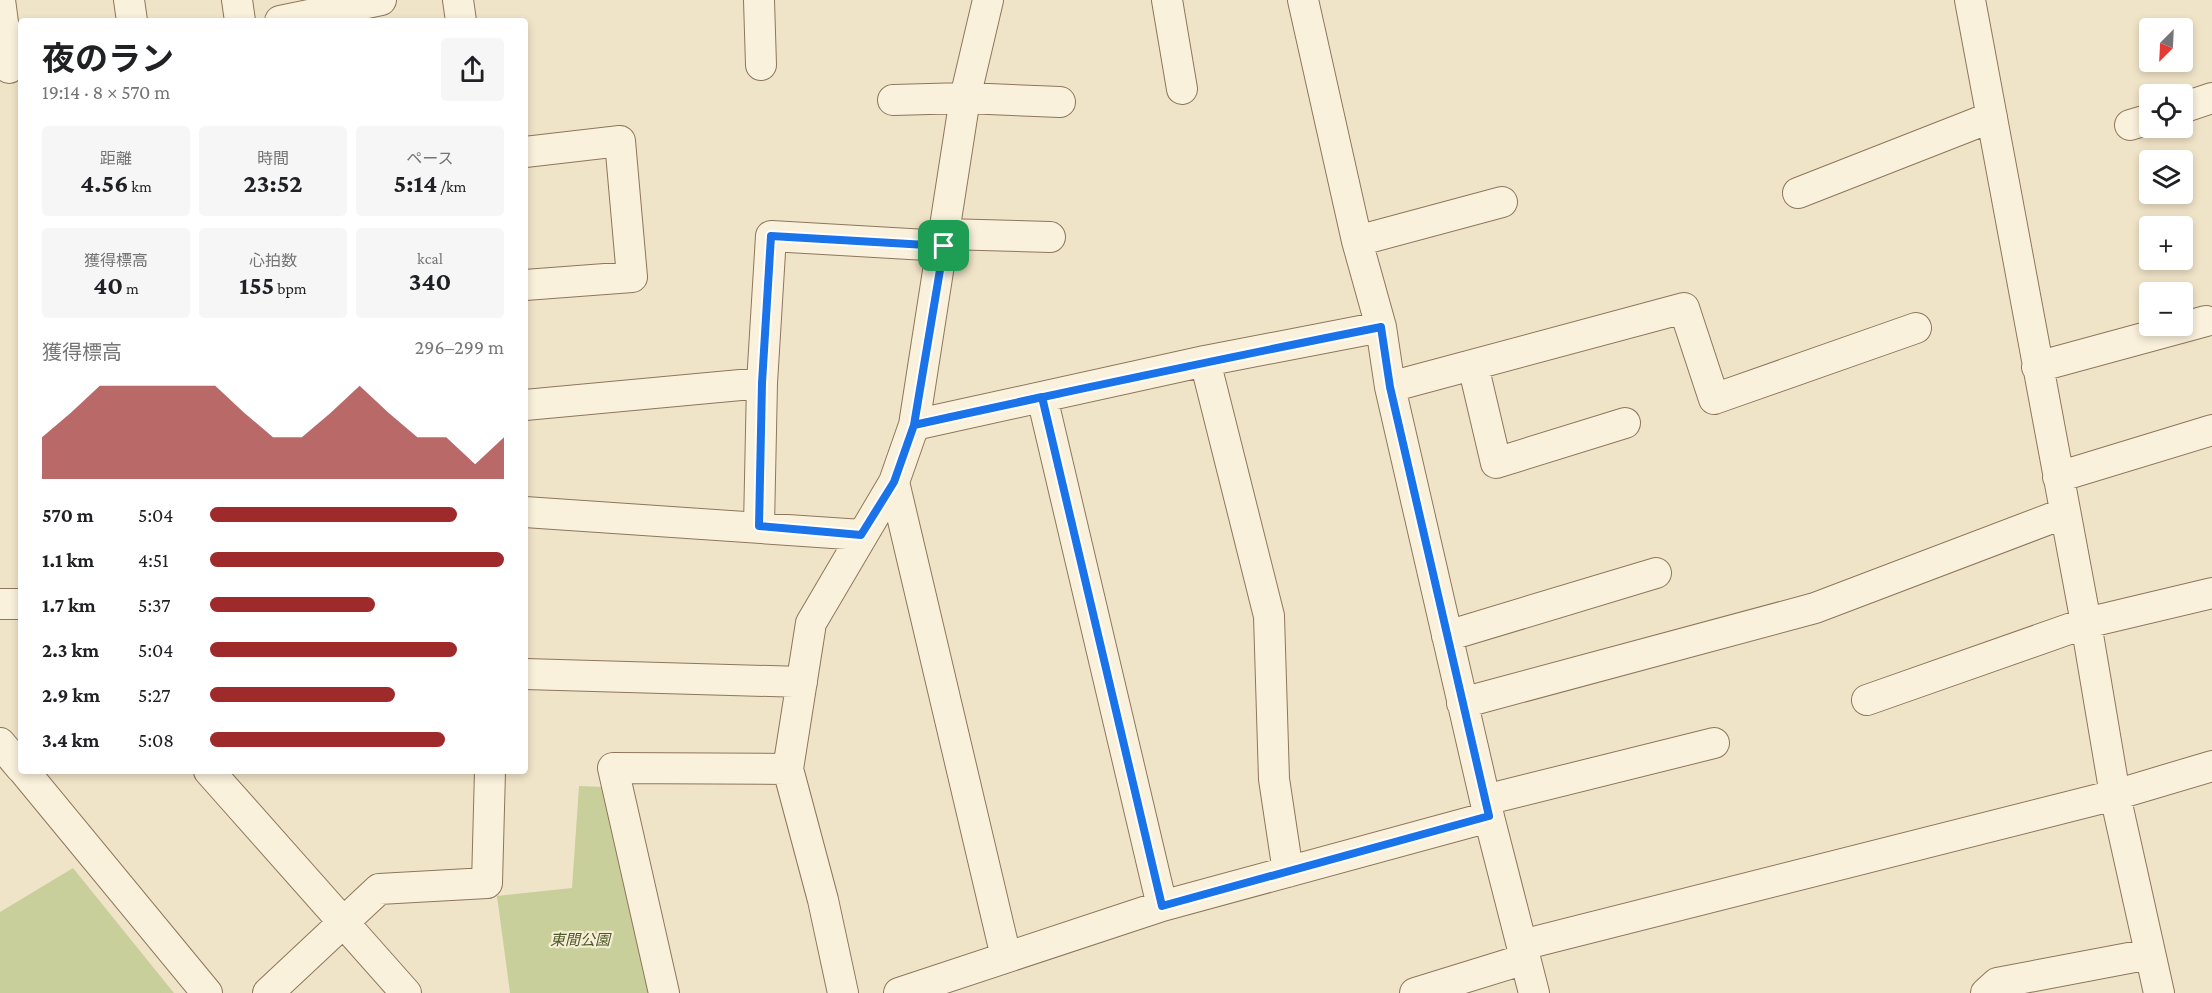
<!DOCTYPE html>
<html lang="ja">
<meta charset="utf-8">
<style>
:root{--surface:#fff;--page:#f6f6f6;--text:#202124;--muted:#757577;--accent:#9e2a2b}
body{margin:0;font-family:"Crimson Pro","Noto Sans JP",serif;background:var(--page);color:var(--text);height:100vh;display:flex;flex-direction:column;font-size:22px;white-space:nowrap}
*{box-sizing:border-box;margin:0}
p{font-size:20px;color:var(--muted)}
.icon{flex:none;width:33px;height:33px;fill:none;stroke:currentColor;stroke-width:2;stroke-linecap:round;stroke-linejoin:round}
.map{position:relative;flex:1;overflow:hidden}
.side{position:absolute;left:18px;top:18px;width:510px;height:756px;display:flex;flex-direction:column;background:var(--surface);border-radius:6px;box-shadow:0 3px 9px #0003}
.side>*{flex:none}
.needle{width:39px;rotate:204deg}
.buttons{position:absolute;left:2139px;top:18px;display:grid;gap:12px}
.buttons a{display:grid;place-items:center;width:54px;height:54px;border-radius:6px;background:var(--surface);box-shadow:0 3px 9px #0003;font-size:30px}
.pin{position:absolute;display:grid;place-items:center;width:51px;height:51px;color:#fff;margin:-26px;border-radius:12px;box-shadow:0 3px 9px #0006}
.round{display:grid;place-items:center;flex:none;width:63px;height:63px;border-radius:6px;background:var(--page)}
.headline{display:flex;align-items:center;justify-content:space-between;height:102px;padding:0 24px}
h1{font-size:33px;font-weight:700;line-height:45px}
.metrics{display:grid;grid-template-columns:repeat(3,1fr);gap:9px;height:102px;padding:6px 24px}
.metrics div{display:grid;align-content:center;border-radius:6px;background:var(--page);text-align:center}
.metrics b{font-size:26px;font-weight:700}
.metrics small{font-size:16px;font-weight:400}
.metrics p{font-size:16px}
.chart{height:168px;padding:12px 24px}
.chart p{display:flex;justify-content:space-between}
.chart svg{width:100%;height:108px;margin-top:6px;fill:var(--accent);opacity:.7}
ul{padding:0 24px;list-style:none;font-size:20px}
li{display:grid;grid-template-columns:96px 72px 1fr;align-items:center;height:45px}
li i{height:15px;border-radius:8px;background:var(--accent)}
.map>svg:first-child{display:block}
.green{fill:#c9cf9b}
.lines{fill:none;stroke-linecap:round;stroke-linejoin:round}
.minor-casing{stroke:#8d765c;stroke-width:32}
.minor{stroke:#faf1dc;stroke-width:30}
.route-casing{stroke:#fff;stroke-width:12}
.route{stroke:#1a73e8;stroke-width:8}
.labels{text-anchor:middle;dominant-baseline:central;stroke-width:4.5;stroke-linejoin:round;paint-order:stroke}
.park-label{font-size:15px;font-style:italic;fill:#4d5a26;stroke:#f7eed8}
</style>
<div class="map">
<svg width="2212" height="993" viewBox="0 0 2212 993">
<rect width="100%" height="100%" fill="#f0e4c8"/>
<path class="green" d="M579,786L604,787L649,993H510L497,896L572,888Z
M73,868L174,993H0V912Z"/>
<g class="lines">
<defs>
<path id="minor" d="M0,0L9,68
M129,0L132,21
M237,0L240,21
M458,0L461,21
M759,0L761,65
M1167,0L1182,89
M1303,0L1357,241L1381,327L1390,387L1489,817L1534,993
M1970,0L2086,623L2115,795L2159,993
M280,21L381,0
M893,100L965,98L1060,102
M2182,108L2212,98
M2130,125L2150,119
M525,152L620,141L632,277L525,285
M1798,193L1992,117
M945,234L1050,237
M1357,241L1502,202
M1205,361L1269,616L1274,779L1288,872
M1473,365L1496,463L1625,423
M2037,367L2206,321
M1390,387L1684,308L1714,399L1916,328
M1042,397L1162,906
M525,405L762,383
M914,425L1205,361L1381,327
M2058,477L2212,430
M894,482L1006,957
M525,512L862,535
M759,526L762,383L771,236L944,246
M0,604H21
M1447,636L1656,573
M525,674L802,682
M1867,700L2086,623L2212,593
M1462,703L1815,608L2065,513
M0,743L21,768
M24,771L207,993
M209,771L406,993
M1485,800L1714,743
M1522,945L2115,795L2212,766
M268,993L379,889L487,883L490,771
M664,993L613,768L788,769
M843,993L823,900L788,769L811,623L894,482L914,425L965,98L988,0
M899,993L1162,906L1489,817
M1415,993L1525,959
M1986,993L1997,983L2150,954"/>
</defs>
<use href="#minor" class="minor-casing"/>
<use href="#minor" class="minor"/>
</g>
<g class="lines">
<defs>
<path id="route" d="M944,246L914,425C1069,391 1225,358 1381,327L1390,387L1489,816L1162,906L1042,397L914,425L894,482L861,535L759,526L762,383L771,236L944,246"/>
</defs>
<use href="#route" class="route-casing"/>
<use href="#route" class="route"/>
</g>
<g class="labels">
<g class="park-label">
<text x="580" y="940">東間公園</text>
</g>
</g>
</svg>
<div class="buttons">
<a><svg class="needle" viewBox="-14 -14 28 28"><path d="M0-13l5 13h-10z" fill="#e53935"/><path d="M0 13l5-13h-10z" fill="#757577"/></svg></a>
<a><svg class="icon" aria-label="locate" viewBox="0 0 24 24"><circle cx="12" cy="12" r="6"/><path d="M12 2v4M12 18v4M2 12h4M18 12h4"/></svg></a>
<a><svg class="icon" aria-label="layers" viewBox="0 0 24 24"><path d="M12 4l9 5-9 5-9-5zM3 14l9 5 9-5"/></svg></a>
<a>+</a>
<a>−</a>
</div>
<div class="pin" style="left:944px;top:246px;background:#1e9e55"><svg class="icon" aria-label="arrive" viewBox="0 0 24 24"><path d="M6 21V4h12l-3 4 3 4H6"/></svg></div>
<section class="side">
<div class="headline"><div><h1>夜のラン</h1><p>19:14 · 8 × 570 m</p></div><a class="round"><svg class="icon" aria-label="share" viewBox="0 0 24 24"><path d="M12 15V3M7 8l5-5 5 5M5 13v7h14v-7"/></svg></a></div>
<div class="metrics">
<div><p>距離</p><b>4.56<small> km</small></b></div>
<div><p>時間</p><b>23:52</b></div>
<div><p>ペース</p><b>5:14<small> /km</small></b></div>
</div>
<div class="metrics">
<div><p>獲得標高</p><b>40<small> m</small></b></div>
<div><p>心拍数</p><b>155<small> bpm</small></b></div>
<div><p>kcal</p><b>340</b></div>
</div>
<div class="chart"><p><span>獲得標高</span>296–299 m</p>
<svg viewBox="0 0 160 44" preserveAspectRatio="none"><path d="M0 44V27L10 17L20 6L30 6L40 6L50 6L60 6L70 17L80 27L90 27L100 17L110 6L120 17L130 27L140 27L150 38L160 27V44z"/></svg>
</div>
<ul>
<li><b>570 m</b>5:04<i style="width:84%"></i></li>
<li><b>1.1 km</b>4:51<i style="width:100%"></i></li>
<li><b>1.7 km</b>5:37<i style="width:56%"></i></li>
<li><b>2.3 km</b>5:04<i style="width:84%"></i></li>
<li><b>2.9 km</b>5:27<i style="width:63%"></i></li>
<li><b>3.4 km</b>5:08<i style="width:80%"></i></li>
</ul>
</section>
</div>
